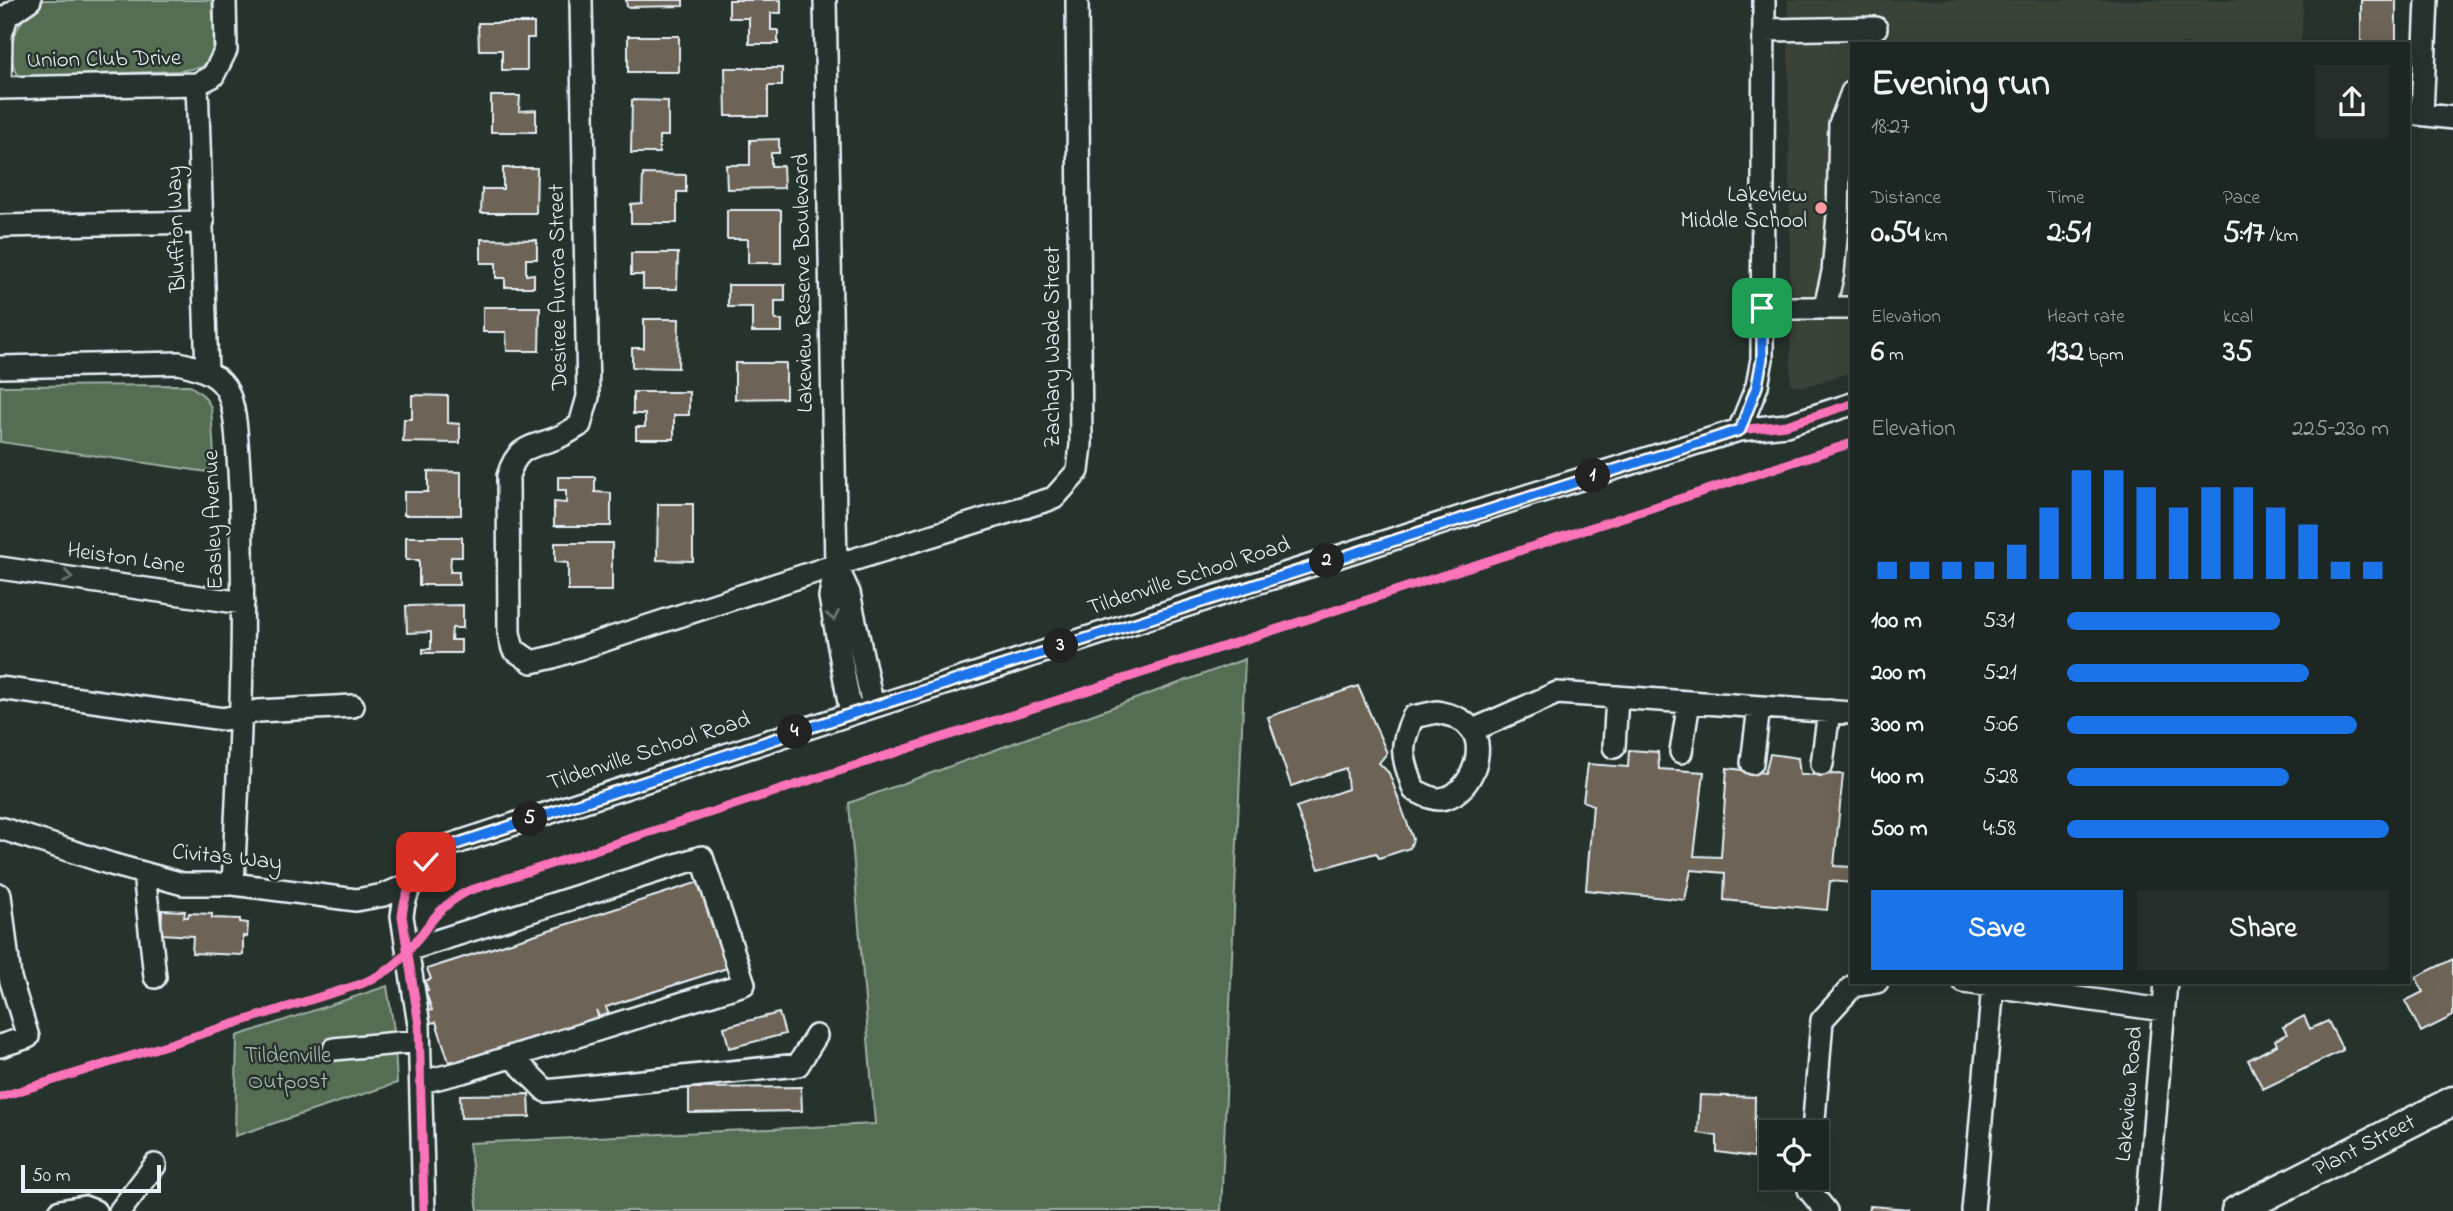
<!DOCTYPE html>
<meta charset="utf-8">
<style>
:root{--surface:#1c2622;--page:#252e2a;--text:#f1f3f6;--muted:#a0a5a5;--line:#3a4340;--accent:#1a73e8}
body{margin:0;font-family:"Indie Flower",sans-serif;background:var(--page);color:var(--text);height:100vh;display:flex;flex-direction:column;font-size:26px;white-space:nowrap}
*{box-sizing:border-box;margin:0}
p{font-size:23px;color:var(--muted)}
.icon{flex:none;width:38px;height:38px;fill:none;stroke:currentColor;stroke-width:2;stroke-linecap:round;stroke-linejoin:round}
.map{position:relative;flex:1;overflow:hidden}
.details{position:absolute;left:1850px;top:42px;width:560px;height:942px;display:flex;flex-direction:column;background:var(--surface);border-radius:0px;box-shadow:0 7px 28px #0002,0 0 0 2px var(--line)}
.details>*{flex:none}
.buttons{position:absolute;left:1759px;top:1120px;display:grid;gap:14px}
.buttons a{display:grid;place-items:center;width:70px;height:70px;border-radius:0px;background:var(--surface);box-shadow:0 7px 28px #0002,0 0 0 2px var(--line);font-size:35px}
.scale{position:absolute;left:21px;bottom:18px;width:140px;box-sizing:border-box;padding-left:7px;border:4px solid #e8f1f8;border-top:0;font-size:19px;line-height:24px;white-space:nowrap;color:#e8f1f8;-webkit-text-stroke:5px #26332d;paint-order:stroke}
.pin{position:absolute;display:grid;place-items:center;width:60px;height:60px;color:#fff;margin:-30px;border-radius:14px;box-shadow:0 4px 10px #0006}
.km{position:absolute;width:35px;height:35px;margin:-18px;border-radius:50%;background:#222;color:#fff;font-size:19px;line-height:35px;text-align:center}
.round{display:grid;place-items:center;flex:none;width:74px;height:74px;border-radius:0px;background:var(--page)}
.summary{display:flex;align-items:center;justify-content:space-between;height:119px;padding:0 21px}
h1{font-size:38px;font-weight:700;line-height:52px}
.metrics{display:grid;grid-template-columns:repeat(3,1fr);gap:10px;height:119px;padding:7px 21px}
.metrics div{display:grid;align-content:center}
.metrics b{font-size:30px;font-weight:700}
.metrics small{font-size:19px;font-weight:400}
.metrics p{font-size:19px}
.chart{height:196px;padding:14px 21px}
.chart p{display:flex;justify-content:space-between}
.chart svg{width:100%;height:126px;margin-top:7px;stroke:var(--accent);stroke-width:6}
.primary-button{display:flex;gap:14px;margin-top:auto;padding:14px 21px}
.primary-button a{flex:1;height:80px;border-radius:0px;background:var(--accent);color:#fff;font-size:28px;font-weight:700;line-height:80px;text-align:center}
.primary-button a+a{background:var(--page);color:var(--text)}
ul{padding:0 21px;list-style:none;font-size:23px}
li{display:grid;grid-template-columns:112px 84px 1fr;align-items:center;height:52px}
li i{height:18px;border-radius:9px;background:var(--accent)}
.map>svg:first-child{display:block}
.built{fill:#3b4239}
.green{fill:#546d52;stroke:#9eafa5;stroke-width:2}
.building{fill:#6d6456;stroke:#e8f1f8;stroke-width:2}
.lines{fill:none;stroke-linecap:round;stroke-linejoin:round}
.minor-casing{stroke:#e8f1f8;stroke-width:26}
.major-casing{stroke:#e8f1f8;stroke-width:33}
.minor{stroke:#26332d;stroke-width:21}
.major{stroke:#26332d;stroke-width:28}
.cycleway-casing{stroke:#26332d;stroke-width:13}
.cycleway{stroke:#fb73b8;stroke-width:9}
.oneway{stroke:#6a7674}
.route-casing{stroke:#fff;stroke-width:14}
.route{stroke:#1a73e8;stroke-width:9}
.poi-dot{fill:#ff9aa2;stroke:#26332d;stroke-width:2.5}
.labels{text-anchor:middle;dominant-baseline:central;stroke-width:5;stroke-linejoin:round;paint-order:stroke}
.street-label{font-size:23px;fill:#e8f1f8;stroke:#26332d}
.poi-label{font-size:23px;fill:#e8f1f8;stroke:#26332d;text-anchor:end}
.park-label{font-size:23px;fill:#adbcb6;stroke:#26332d}
</style>
<div class="map">
<svg width="2453" height="1211" viewBox="0 0 2453 1211">
<rect width="100%" height="100%" fill="#26332d"/>
<filter id="ink" filterUnits="userSpaceOnUse"><feTurbulence type="fractalNoise" baseFrequency=".0143" numOctaves="2"/><feDisplacementMap in="SourceGraphic" scale="14" xChannelSelector="R" yChannelSelector="G"/><feConvolveMatrix kernelMatrix="1 2 1 2 8 2 1 2 1" color-interpolation-filters="sRGB"/></filter>
<g filter="url(#ink)">
<path class="built" d="M1788,0H2303L2302,34L2300,44H1852L1851,372L1804,387L1791,384Z"/>
<path class="green" d="M44,0H212L214,33L212,54L202,67L179,71L19,77C0,50 19,16 44,0Z
M189,385L203,395L211,407L215,473L0,442V386Z
M1245,659L1221,1211H478L469,1143L875,1124L849,803Z
M387,986L394,1030L397,1083L235,1136L237,1036Z"/>
<path class="building" d="M626,0H683V6L627,7Z
M729,0H781V13H771V30H778V44H749V18H729Z
M2361,0H2396V44H2361Z
M478,23H534V38H527V70H502V50H479Z
M628,36H679V72H628Z
M725,68H782V86H768V116H726Z
M491,96H520L519,111L536,110V132H491Z
M632,100L668,101V136H659V153H631Z
M779,139V153H771V166H783L784,188L727,189L726,165H750V140Z
M503,168H537L536,213H481L482,189H503Z
M643,174L686,175V192H677V223H631V204L642,203Z
M727,210H781V263H748V239H727Z
M481,239L537,240V259H526V275L534,274V287H505V278H496V263H481Z
M631,253H678L677,289H643V275H631Z
M728,285H785V301H775V320H782V332H752V307H728Z
M483,307H540L539,351H507L506,332H483Z
M644,319H679L678,368L632,367V348H644Z
M735,363H786V398L735,399Z
M633,392H689V415H674V439H636V427H645V414H633Z
M412,395L448,396V423L460,424V443L403,442L404,419H412Z
M428,471L461,472V515H404V492H428Z
M558,477H595V492L611,493V526H554V502L566,503V490H558Z
M658,504H693V561L657,560Z
M406,537H462V557H451L450,572H459V585H419V560H406Z
M555,543H612V591H568V563L555,562Z
M463,605V628H452L451,640H461V653H423V649H431V632L407,633L406,606Z
M1358,686L1387,753L1379,763L1389,773L1413,839L1410,848L1379,858L1376,853L1319,869L1296,807L1348,789L1346,768L1291,786L1268,717Z
M1629,750L1658,752L1659,769L1704,772L1694,856L1721,857L1727,768L1765,773L1770,754L1798,758L1800,775L1843,774L1834,866L1852,867V883L1830,881L1827,910L1724,900L1725,873L1691,870L1685,900L1586,890L1593,805L1583,801L1588,764L1628,767Z
M699,882L727,968L606,1007L610,1018L601,1021L596,1010L601,1024L456,1068L453,1061L449,1062L436,1022L430,1023L426,1012L432,1010L425,990H428L425,981L431,979L427,969Z
M162,910L185,911L184,917H188L189,913L212,914V918L240,919V922L248,923L247,937L243,936V955L192,953L193,936L161,934Z
M2453,959V1016L2421,1032L2405,1001L2423,992L2416,977Z
M779,1013L785,1034L729,1048L724,1027Z
M2304,1016L2310,1029L2328,1021L2343,1050L2263,1089L2248,1060L2277,1045L2275,1040L2287,1034L2283,1027Z
M801,1087L802,1111L689,1113V1088Z
M529,1094L530,1117L461,1118L460,1095Z
M1700,1095L1755,1097L1754,1157L1717,1152V1136L1698,1133Z
M1870,1206L1909,1209V1211H1869Z"/>
<g class="lines">
<defs>
<path id="minor" d="M30,0L7,16L1,35L0,88L197,84L213,76L226,50L225,0
M581,0L588,397L580,425C572,430 563,436 554,439C528,448 517,447 508,476L509,633L513,649L532,662L553,657L836,565L1054,498L1078,471L1081,445L1077,0
M825,0L836,565L830,597L851,714
M1764,30L1876,28
M197,84L207,372
M2410,113L2453,118
M2422,114L2427,0
M0,226L203,222
M1825,307L1833,272L1838,215L1840,124L1852,92
M1762,308H1852
M0,367L179,363C195,367 215,372 225,387C237,405 237,448 239,470C247,608 240,746 233,884
M1739,430L1757,386L1762,359L1764,0
M836,565L849,593L873,707
M0,568L243,603
M0,688L223,719L258,711L353,706
M1437,712C1450,715 1462,717 1471,729C1488,750 1469,797 1440,799C1433,800 1421,793 1414,790C1403,756 1398,750 1413,717Z
M1473,730L1557,693L1852,713
M1614,747L1617,697
M1681,752L1689,702
M1752,763L1759,707
M1822,764L1829,711
M0,828L111,864L183,884H233L356,900L384,895L410,884
M144,873L155,977
M0,895L10,978L28,1037L0,1046
M408,950L702,857L744,984L462,1072L422,1082
M1964,982L2163,1010
M334,1049L419,1041
M512,1057L546,1091L798,1065L816,1036
M1813,1132L1822,1020L1853,986L1877,982
M1810,1178L1809,1190L1826,1211
M60,1211L84,1207L95,1211
M120,1211L155,1165
M424,1211L419,1025L402,916C405,885 421,866 444,847L851,714L1526,496L1739,430L1786,425L1852,404
M1973,1211L1993,985
M2147,1211L2166,982"/>
<g id="major">
<path id="s1" d="M2236,1211L2453,1101"/>
</g>
</defs>
<use href="#minor" class="minor-casing"/>
<use href="#major" class="major-casing"/>
<use href="#minor" class="minor"/>
<use href="#major" class="major"/>
<defs>
<path id="cycleway" d="M0,1097L361,984C374,978 388,972 399,961C426,934 431,910 468,891L1852,443
M424,1211L419,1025L402,916C405,885 421,866 444,847L851,714L1526,496L1739,430L1786,425L1852,404"/>
</defs>
<use href="#cycleway" class="cycleway-casing"/>
<use href="#cycleway" class="cycleway"/>
</g>
<defs><path id="oneway-chevron" d="M-2-3.5L2.5 0L-2 3.5" fill="none" stroke-width="1.6" stroke-linecap="round" stroke-linejoin="round" transform="scale(1.75)"/></defs>
<g class="oneway">
<use href="#oneway-chevron" transform="translate(68 577) rotate(8)"/>
<use href="#oneway-chevron" transform="translate(833 616) rotate(80)"/>
</g>
</g>
<g class="lines" filter="url(#ink)">
<defs>
<path id="route" d="M426,862L444,848L851,714L1740,430L1757,386L1762,359V308"/>
</defs>
<use href="#route" class="route-casing"/>
<use href="#route" class="route"/>
</g>
<circle class="poi-dot" cx="1821" cy="208" r="7"/>
<g class="labels">
<g class="street-label">
<text transform="translate(104 60) rotate(-1)">Union Club Drive</text>
<text transform="translate(177 229) rotate(-92)">Bluffton Way</text>
<text transform="translate(804 283) rotate(-91)">Lakeview Reserve Boulevard</text>
<text transform="translate(559 287) rotate(-91)">Desiree Aurora Street</text>
<text transform="translate(1053 347) rotate(-90)">Zachary Wade Street</text>
<text transform="translate(214 520) rotate(-92)">Easley Avenue</text>
<text transform="translate(126 559) rotate(8)">Heiston Lane</text>
<text transform="translate(1189 577) rotate(-18)">Tildenville School Road</text>
<text transform="translate(649 752) rotate(-18)">Tildenville School Road</text>
<text transform="translate(227 858) rotate(6)">Civitas Way</text>
<text transform="translate(2130 1094) rotate(-85)">Lakeview Road</text>
<text stroke="none"><textPath href="#s1" startOffset="144">Plant Street</textPath></text>
</g>
<g class="poi-label">
<text x="1807" y="195">Lakeview<tspan x="1807" dy="26">Middle School</tspan></text>
</g>
<g class="park-label">
<text x="288" y="1056">Tildenville<tspan x="288" dy="26">Outpost</tspan></text>
</g>
</g>
</svg>
<div class="buttons">
<a><svg class="icon" aria-label="locate" viewBox="0 0 24 24"><circle cx="12" cy="12" r="6"/><path d="M12 2v4M12 18v4M2 12h4M18 12h4"/></svg></a>
</div>
<div class="scale">50 m</div>
<div class="pin" style="left:1762px;top:308px;background:#1e9e55"><svg class="icon" aria-label="arrive" viewBox="0 0 24 24"><path d="M6 21V4h12l-3 4 3 4H6"/></svg></div>
<div class="pin" style="left:426px;top:862px;background:#d93025"><svg class="icon" aria-label="check" viewBox="0 0 24 24"><path d="M5 12l5 5 9-10"/></svg></div>
<b class="km" style="left:1593px;top:476px">1</b>
<b class="km" style="left:1327px;top:561px">2</b>
<b class="km" style="left:1061px;top:646px">3</b>
<b class="km" style="left:795px;top:732px">4</b>
<b class="km" style="left:530px;top:819px">5</b>
<section class="details">
<div class="summary"><div><h1>Evening run</h1><p>18:27</p></div><a class="round"><svg class="icon" aria-label="share" viewBox="0 0 24 24"><path d="M12 15V3M7 8l5-5 5 5M5 13v7h14v-7"/></svg></a></div>
<div class="metrics">
<div><p>Distance</p><b>0.54<small> km</small></b></div>
<div><p>Time</p><b>2:51</b></div>
<div><p>Pace</p><b>5:17<small> /km</small></b></div>
</div>
<div class="metrics">
<div><p>Elevation</p><b>6<small> m</small></b></div>
<div><p>Heart rate</p><b>132<small> bpm</small></b></div>
<div><p>kcal</p><b>35</b></div>
</div>
<div class="chart"><p><span>Elevation</span>225–230 m</p>
<svg viewBox="0 0 160 44" preserveAspectRatio="none"><path d="M5 44V38M15 44V38M25 44V38M35 44V38M45 44V32M55 44V19M65 44V6M75 44V6M85 44V12M95 44V19M105 44V12M115 44V12M125 44V19M135 44V25M145 44V38M155 44V38"/></svg>
</div>
<ul>
<li><b>100 m</b>5:31<i style="width:66%"></i></li>
<li><b>200 m</b>5:21<i style="width:75%"></i></li>
<li><b>300 m</b>5:06<i style="width:90%"></i></li>
<li><b>400 m</b>5:28<i style="width:69%"></i></li>
<li><b>500 m</b>4:58<i style="width:100%"></i></li>
</ul>
<div class="primary-button"><a>Save</a><a>Share</a></div>
</section>
</div>
